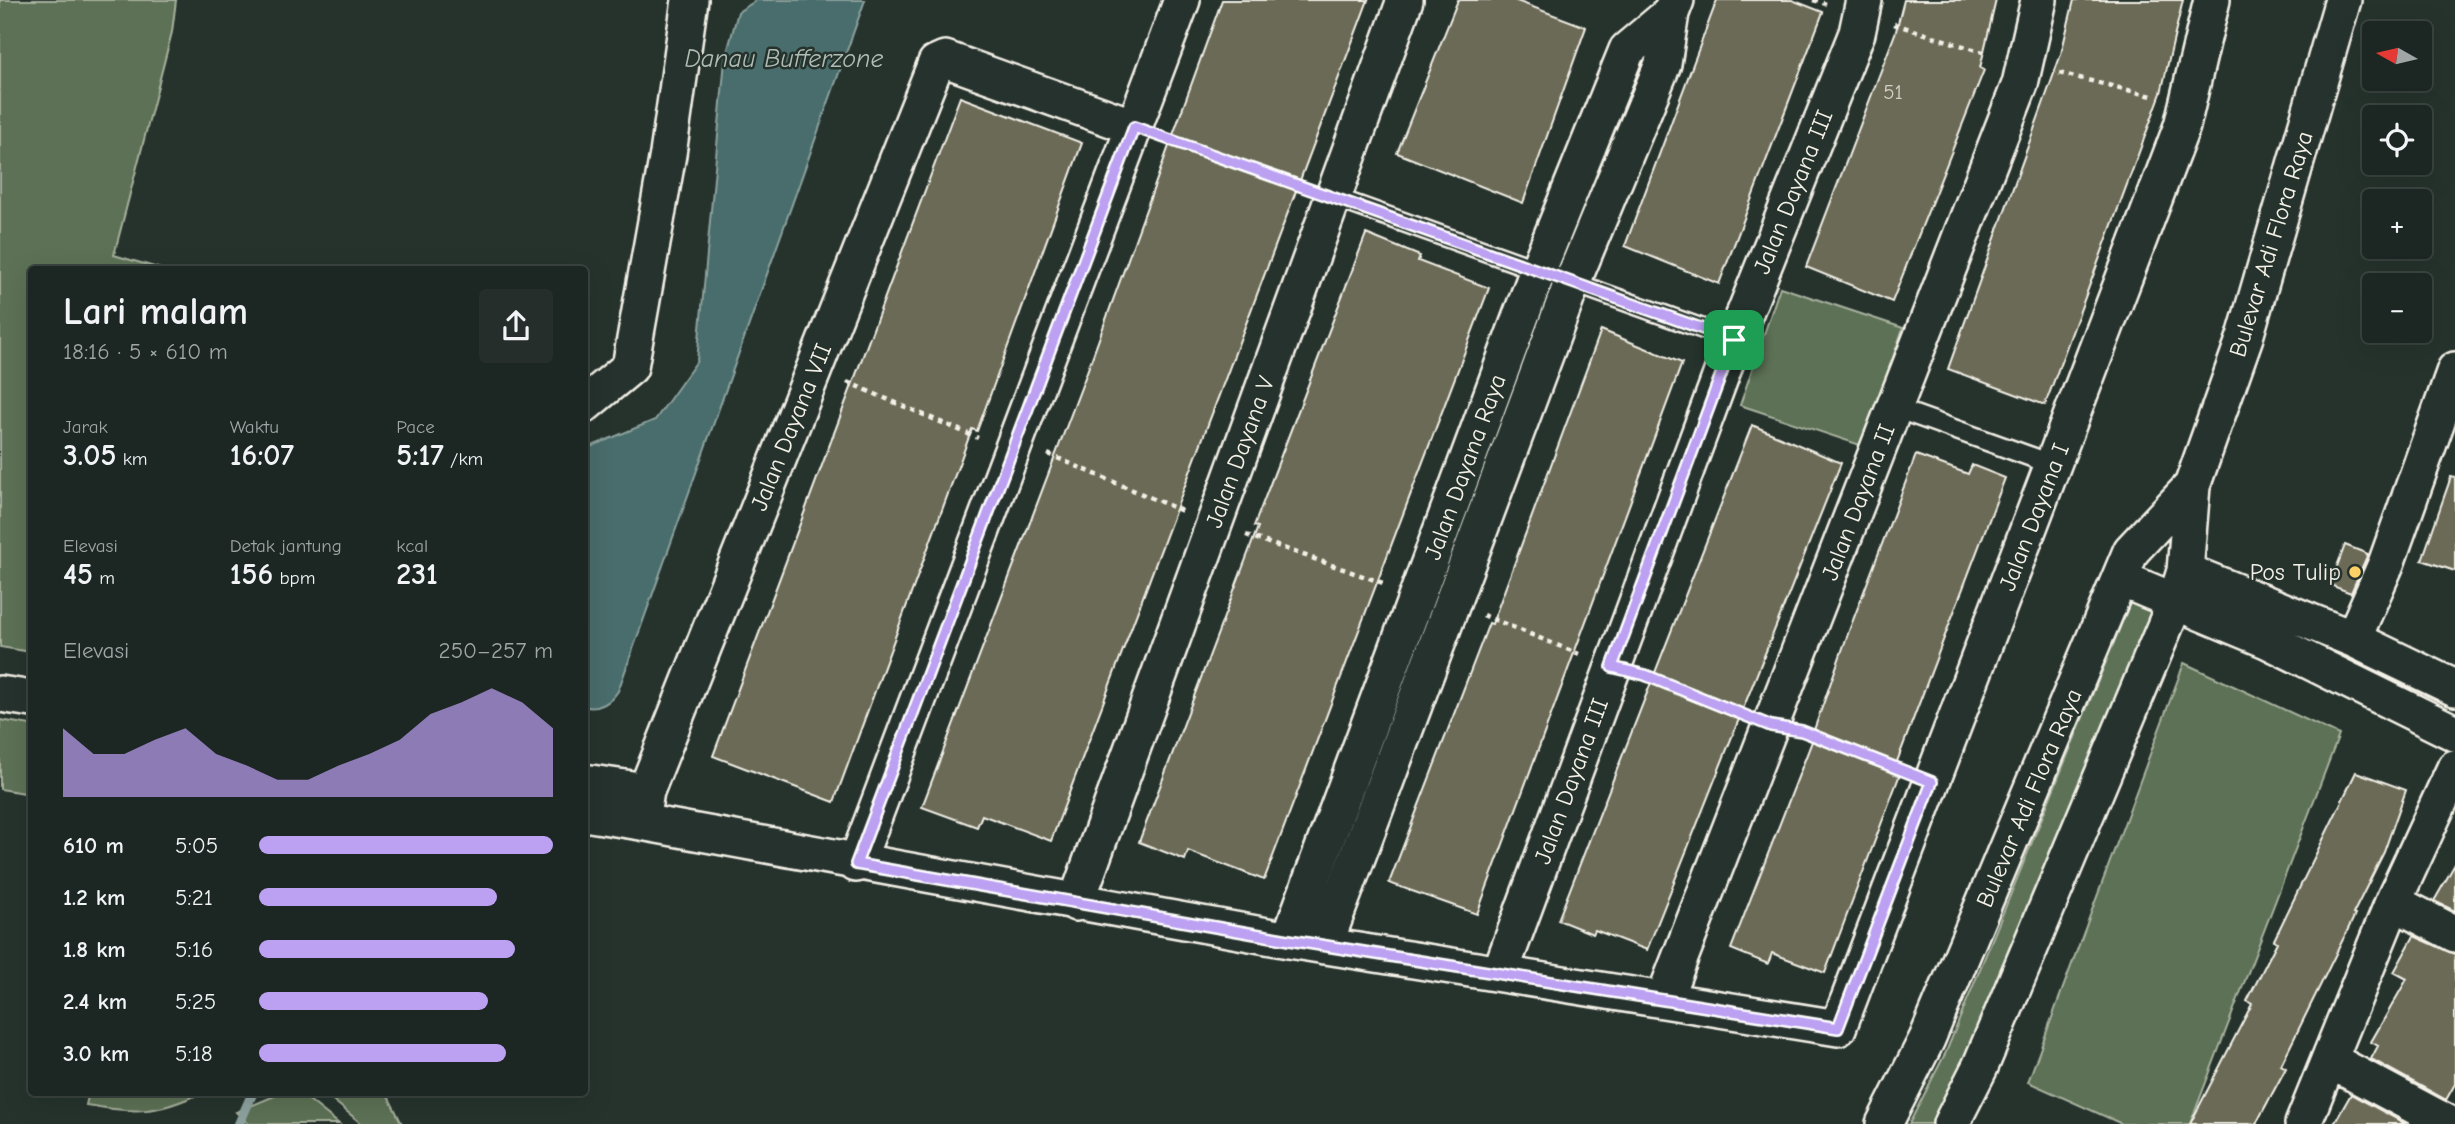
<!DOCTYPE html>
<html lang="id">
<meta charset="utf-8">
<style>
:root{--surface:#1c2622;--page:#252e2a;--text:#f1f3f6;--muted:#a0a5a5;--line:#3a4340;--accent:#bca0f2}
body{margin:0;font-family:"Comic Neue",sans-serif;background:var(--page);color:var(--text);height:100vh;display:flex;flex-direction:column;font-size:26px;white-space:nowrap}
*{box-sizing:border-box;margin:0}
p{font-size:23px;color:var(--muted)}
.icon{flex:none;width:38px;height:38px;fill:none;stroke:currentColor;stroke-width:2;stroke-linecap:round;stroke-linejoin:round}
.map{position:relative;flex:1;overflow:hidden}
.sheet{position:absolute;left:28px;top:266px;width:560px;height:830px;display:flex;flex-direction:column;background:var(--surface);border-radius:7px;box-shadow:0 7px 28px #0002,0 0 0 2px var(--line)}
.sheet>*{flex:none}
.needle{width:46px;rotate:278deg}
.controls{position:absolute;left:2362px;top:21px;display:grid;gap:14px}
.controls a{display:grid;place-items:center;width:70px;height:70px;border-radius:7px;background:var(--surface);box-shadow:0 7px 28px #0002,0 0 0 2px var(--line);font-size:35px}
.pin{position:absolute;display:grid;place-items:center;width:60px;height:60px;color:#fff;margin:-30px;border-radius:14px;box-shadow:0 4px 10px #0006}
.round{display:grid;place-items:center;flex:none;width:74px;height:74px;border-radius:7px;background:var(--page)}
.headline{display:flex;align-items:center;justify-content:space-between;height:119px;padding:0 35px}
h1{font-size:38px;font-weight:600;line-height:52px}
.figures{display:grid;grid-template-columns:repeat(3,1fr);gap:10px;height:119px;padding:7px 35px}
.figures div{display:grid;align-content:center}
.figures b{font-size:30px;font-weight:600}
.figures small{font-size:19px;font-weight:400}
.figures p{font-size:19px}
.chart{height:196px;padding:14px 35px}
.chart p{display:flex;justify-content:space-between}
.chart svg{width:100%;height:126px;margin-top:7px;fill:var(--accent);opacity:.7}
ul{padding:0 35px;list-style:none;font-size:23px}
li{display:grid;grid-template-columns:112px 84px 1fr;align-items:center;height:52px}
li i{height:18px;border-radius:9px;background:var(--accent)}
.map>svg:first-child{display:block}
.green{fill:#5c7155;stroke:#a8b19e;stroke-width:2}
.water{fill:#496d6c;stroke:#8da29e;stroke-width:2}
.lines{fill:none;stroke-linecap:round;stroke-linejoin:round}
.stream{stroke:#8da29e;stroke-width:10}
.building{fill:#6b6b56;stroke:#f4f1e8;stroke-width:2}
.service-casing{stroke:#f4f1e8;stroke-width:23}
.minor-casing{stroke:#f4f1e8;stroke-width:40}
.path{stroke:#f4f1e8;stroke-width:4.5;stroke-dasharray:5 5;stroke-linecap:butt}
.service{stroke:#26332d;stroke-width:18}
.minor{stroke:#26332d;stroke-width:35}
.route-casing{stroke:#fff;stroke-width:14}
.route{stroke:#bca0f2;stroke-width:9}
.poi-dot{fill:#ffd166;stroke:#26332d;stroke-width:2.5}
.labels{text-anchor:middle;dominant-baseline:central;stroke-width:5;stroke-linejoin:round;paint-order:stroke}
.number-label{font-size:21px;fill:#d2d0c4}
.street-label{font-size:24px;fill:#f4f1e8;stroke:#26332d}
.poi-label{font-size:24px;fill:#f4f1e8;stroke:#26332d;text-anchor:end}
.water-label{font-size:26px;font-style:italic;fill:#b0bcb6;stroke:#26332d}
</style>
<div class="map">
<svg width="2455" height="1124" viewBox="0 0 2455 1124">
<rect width="100%" height="100%" fill="#26332d"/>
<filter id="ink" filterUnits="userSpaceOnUse"><feTurbulence type="fractalNoise" baseFrequency=".0143" numOctaves="2"/><feDisplacementMap in="SourceGraphic" scale="14" xChannelSelector="R" yChannelSelector="G"/><feConvolveMatrix kernelMatrix="1 2 1 2 8 2 1 2 1" color-interpolation-filters="sRGB"/></filter>
<g filter="url(#ink)">
<path class="green" d="M0,0H176L172,32L114,255L161,269L32,270L31,652L0,647Z
M1780,287L1903,328L1863,446L1740,405Z
M2130,603L2152,611L1965,1059L1932,1124H1909L1946,1052Z
M2184,663L2339,735L2190,1124H2122L2028,1082Z
M0,720L31,725V794L0,789Z
M89,1092H203C155,1115 137,1113 86,1105Z
M284,1092H299L339,1124H249L236,1112Z
M323,1092H386L402,1124H362Z"/>
<path class="water" d="M757,0H865L618,691C611,702 598,711 584,706L585,449L655,420L697,361L725,60L738,12Z"/>
<g class="lines">
<path class="stream" d="M239,1124L253,1092"/>
</g>
<path class="building" d="M1222,0H1368L1051,841L982,815L977,827L922,807L1084,380Z
M1458,0H1514L1586,27L1523,203L1397,153Z
M1717,0H1792L1823,12L1719,284L1625,246Z
M1904,0H1996L1980,68L1984,70L1892,302L1806,267L1896,31Z
M2074,0H2183L2161,93L2045,405L1948,369L2061,54Z
M960,97L1082,143L977,431L972,429L834,802L713,756Z
M1366,234L1420,256L1418,261L1489,288L1264,880L1188,851L1185,860L1139,842L1258,527L1254,526Z
M1601,330L1682,363L1477,914L1389,883L1489,623L1492,624Z
M1752,425L1841,463L1647,950L1595,930L1593,934L1558,920Z
M1916,455L1968,474L1972,465L2005,478L1893,772L1900,774L1825,973L1772,953L1768,964L1731,949L1816,731L1814,730L1850,628Z
M2451,477L2455,478V571L2422,560Z
M2345,545L2368,554L2351,593L2330,585Z
M2356,772L2406,790L2384,852L2353,914L2355,915L2281,1065L2286,1068L2256,1124H2190L2252,1004L2247,1001L2277,942L2274,940Z
M2455,864V911L2434,901Z
M2414,936L2455,954V1084L2446,1100L2371,1059L2378,1046L2371,1042L2407,979L2394,972Z
M2351,1094L2406,1124H2334Z"/>
<g class="lines">
<defs>
<path id="service" d="M1333,197L1734,340
M1895,408L2054,465"/>
<path id="minor" d="M584,405L630,367L668,154L690,0
M2185,571L2353,639L2455,688
M2121,579L2267,640L2455,733
M2353,639L2386,564L2455,370
M0,694L32,699
M584,782L646,791L641,822L584,813
M646,791L936,63L945,59L1134,127
M641,822L1289,940L1838,1028L2182,126L2212,0
M856,864L1182,0
M2393,902L2455,934
M1076,903L1405,0
M1289,940L1538,270L1627,50L1671,13
M1324,946L1572,283L1663,64L1671,13L1676,0
M1500,973L1734,340L1857,33L1864,0
M1664,999L2020,84L2039,0
M2331,1061L2449,1124
M1884,1124L1927,1039L2131,551L2192,486
M1951,1124L1980,1067L2176,600L2185,571L2192,486L2245,337L2343,0
M2303,1124L2393,902L2455,768"/>
</defs>
<use href="#service" class="service-casing"/>
<use href="#minor" class="minor-casing"/>
<path class="path" d="M1813,0L1826,4
M1894,24L1989,54
M2059,73L2152,96
M1168,139L1301,186
M847,382L978,438
M1048,454L1182,511
M1246,535L1383,583
M1483,615L1579,654
M1647,675L1737,712
M1805,732L1898,769"/>
<use href="#service" class="service"/>
<use href="#minor" class="minor"/>
</g>
</g>
<g class="lines" filter="url(#ink)">
<defs>
<path id="route" d="M1134,127L1734,340L1612,667L1645,675L1771,726L1802,731L1932,782L1838,1028L1289,940L856,864Z"/>
</defs>
<use href="#route" class="route-casing"/>
<use href="#route" class="route"/>
</g>
<circle class="poi-dot" cx="2355" cy="572" r="7"/>
<g class="labels">
<g class="number-label">
<text x="1893" y="92">51</text>
</g>
<g class="street-label">
<text transform="translate(1793 192) rotate(-68)">Jalan Dayana III</text>
<text transform="translate(2271 244) rotate(-73)">Bulevar Adi Flora Raya</text>
<text transform="translate(791 427) rotate(-68)">Jalan Dayana VII</text>
<text transform="translate(1240 452) rotate(-70)">Jalan Dayana V</text>
<text transform="translate(1465 467) rotate(-70)">Jalan Dayana Raya</text>
<text transform="translate(1858 502) rotate(-69)">Jalan Dayana II</text>
<text transform="translate(2034 517) rotate(-69)">Jalan Dayana I</text>
<text transform="translate(1571 781) rotate(-70)">Jalan Dayana III</text>
<text transform="translate(2029 798) rotate(-67)">Bulevar Adi Flora Raya</text>
</g>
<g class="poi-label">
<text x="2341" y="572">Pos Tulip</text>
</g>
<g class="water-label">
<text x="784" y="59">Danau Bufferzone</text>
</g>
</g>
</svg>
<div class="controls">
<a><svg class="needle" viewBox="-14 -14 28 28"><path d="M0-13l5 13h-10z" fill="#e53935"/><path d="M0 13l5-13h-10z" fill="#a0a5a5"/></svg></a>
<a><svg class="icon" aria-label="locate" viewBox="0 0 24 24"><circle cx="12" cy="12" r="6"/><path d="M12 2v4M12 18v4M2 12h4M18 12h4"/></svg></a>
<a>+</a>
<a>−</a>
</div>
<div class="pin" style="left:1734px;top:340px;background:#1e9e55"><svg class="icon" aria-label="arrive" viewBox="0 0 24 24"><path d="M6 21V4h12l-3 4 3 4H6"/></svg></div>
<section class="sheet">
<div class="headline"><div><h1>Lari malam</h1><p>18:16 · 5 × 610 m</p></div><a class="round"><svg class="icon" aria-label="share" viewBox="0 0 24 24"><path d="M12 15V3M7 8l5-5 5 5M5 13v7h14v-7"/></svg></a></div>
<div class="figures">
<div><p>Jarak</p><b>3.05<small> km</small></b></div>
<div><p>Waktu</p><b>16:07</b></div>
<div><p>Pace</p><b>5:17<small> /km</small></b></div>
</div>
<div class="figures">
<div><p>Elevasi</p><b>45<small> m</small></b></div>
<div><p>Detak jantung</p><b>156<small> bpm</small></b></div>
<div><p>kcal</p><b>231</b></div>
</div>
<div class="chart"><p><span>Elevasi</span>250–257 m</p>
<svg viewBox="0 0 160 44" preserveAspectRatio="none"><path d="M0 44V20L10 29L20 29L30 24L40 20L50 29L60 33L70 38L80 38L90 33L100 29L110 24L120 15L130 11L140 6L150 11L160 20V44z"/></svg>
</div>
<ul>
<li><b>610 m</b>5:05<i style="width:100%"></i></li>
<li><b>1.2 km</b>5:21<i style="width:81%"></i></li>
<li><b>1.8 km</b>5:16<i style="width:87%"></i></li>
<li><b>2.4 km</b>5:25<i style="width:78%"></i></li>
<li><b>3.0 km</b>5:18<i style="width:84%"></i></li>
</ul>
</section>
</div>
